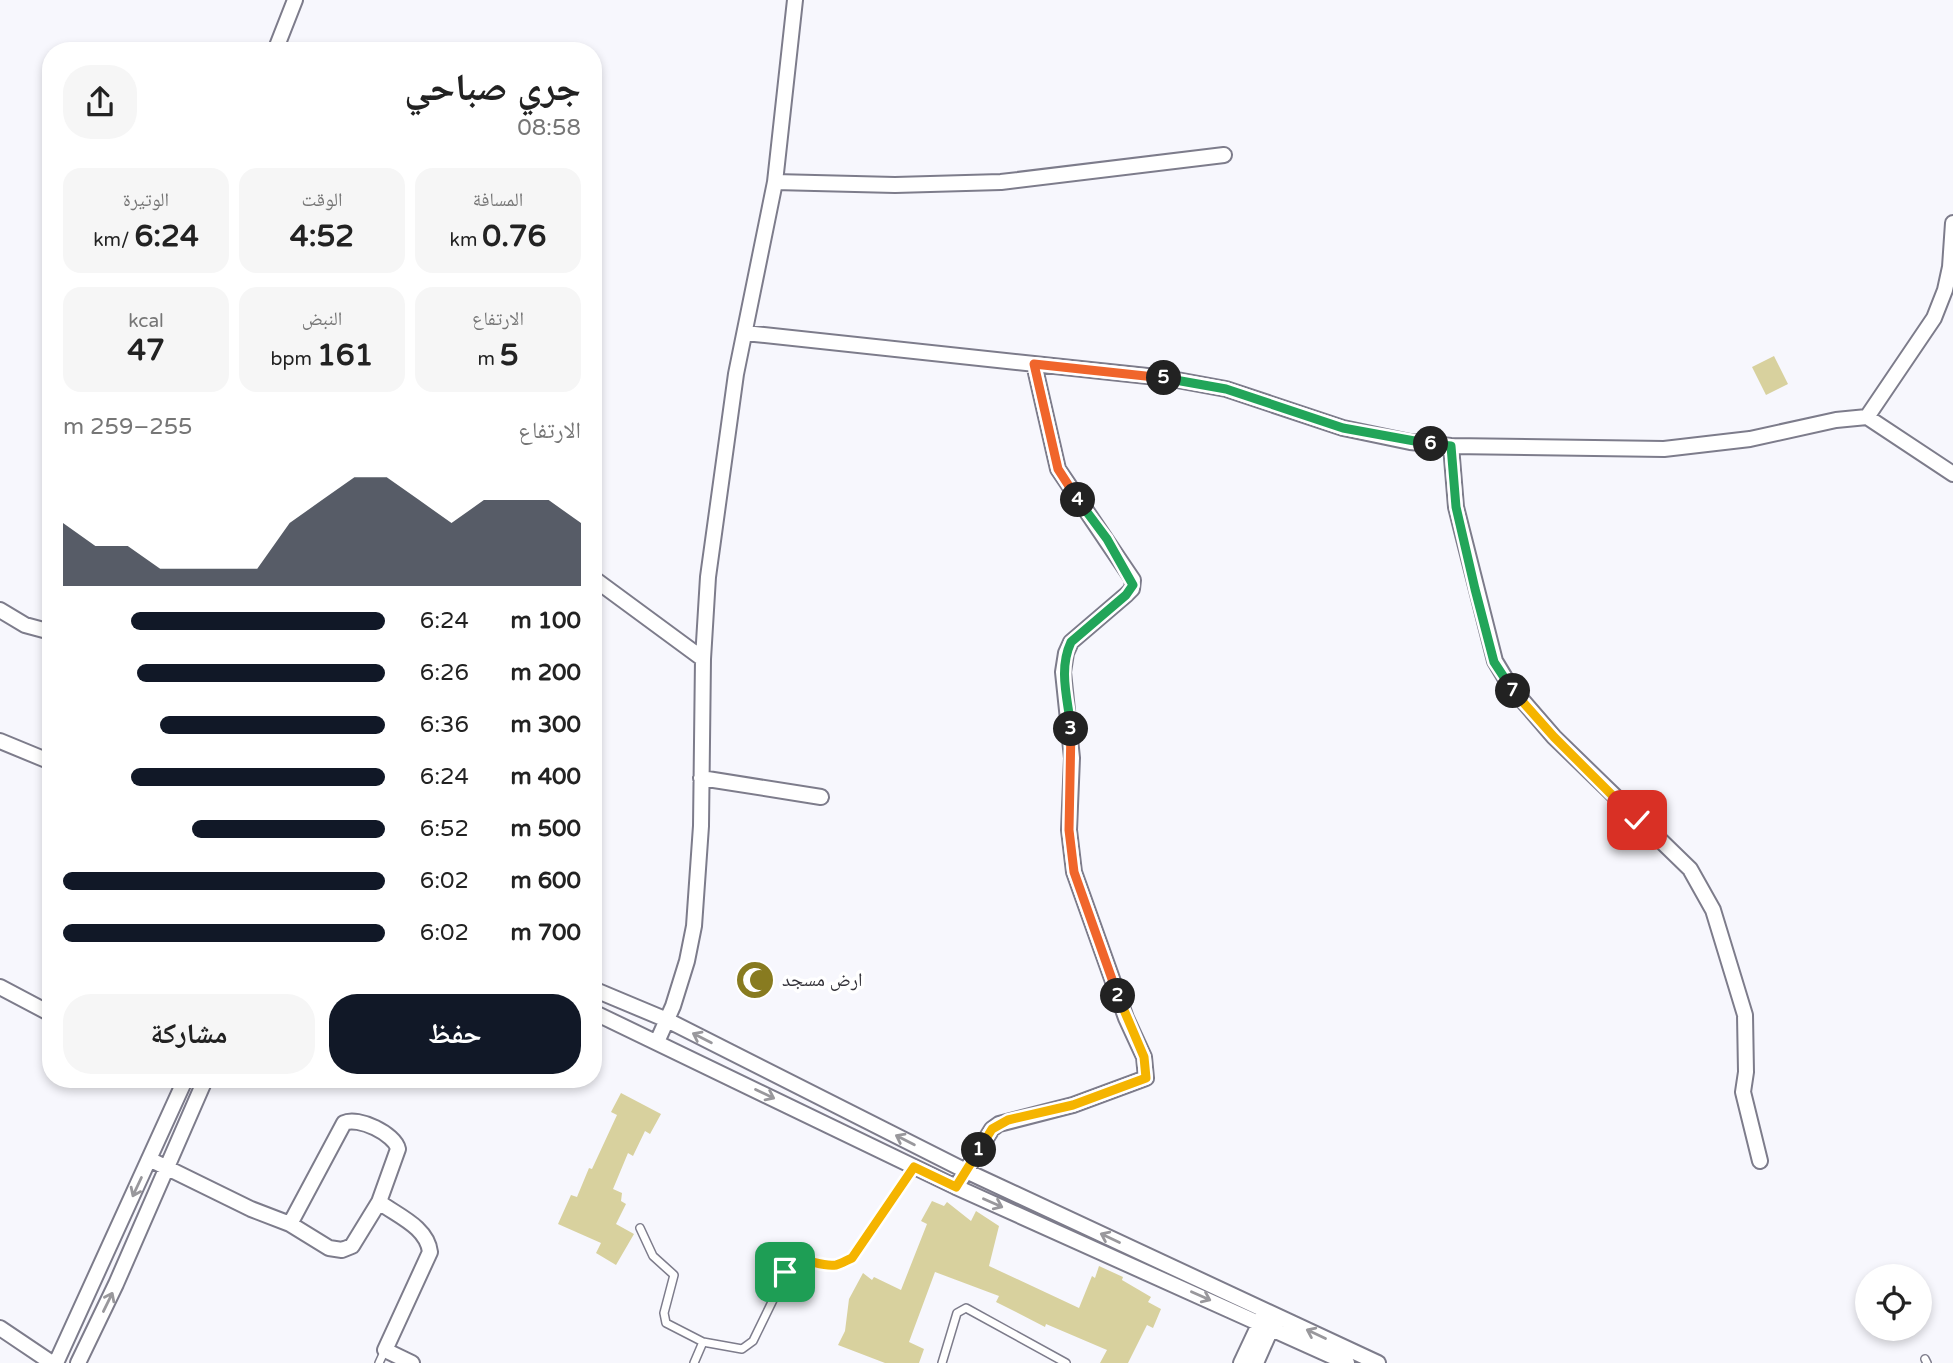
<!DOCTYPE html>
<html lang="ar">
<meta charset="utf-8">
<style>
:root{--surface:#fff;--page:#f6f6f6;--text:#222;--muted:#767676;--accent:#111827}
body{margin:0;font-family:"Varela Round","Noto Naskh Arabic",sans-serif;background:var(--page);color:var(--text);direction:rtl;height:100vh;display:flex;flex-direction:column;font-size:26px;white-space:nowrap}
*{box-sizing:border-box;margin:0}
p{font-size:23px;color:var(--muted)}
.icon{flex:none;width:38px;height:38px;fill:none;stroke:currentColor;stroke-width:2;stroke-linecap:round;stroke-linejoin:round}
.map{position:relative;flex:1;overflow:hidden;direction:ltr}
.side{position:absolute;left:42px;top:42px;width:560px;height:1046px;display:flex;flex-direction:column;background:var(--surface);border-radius:28px;box-shadow:0 4px 10px #0003;direction:rtl}
.side>*{flex:none}
.buttons{position:absolute;left:1855px;top:1264px;display:grid;gap:14px}
.buttons a{display:grid;place-items:center;width:77px;height:77px;border-radius:50%;background:var(--surface);box-shadow:0 4px 10px #0003;font-size:35px}
.pin{position:absolute;display:grid;place-items:center;width:60px;height:60px;color:#fff;margin:-30px;border-radius:14px;box-shadow:0 4px 10px #0006}
.km{position:absolute;width:35px;height:35px;margin:-18px;border-radius:50%;background:#222;color:#fff;font-size:19px;line-height:35px;text-align:center}
.round{display:grid;place-items:center;flex:none;width:74px;height:74px;border-radius:28px;background:var(--page)}
.head{display:flex;align-items:center;justify-content:space-between;height:119px;padding:0 21px}
h1{font-size:38px;font-weight:800;line-height:52px}
.figures{display:grid;grid-template-columns:repeat(3,1fr);gap:10px;height:119px;padding:7px 21px}
.figures div{display:grid;align-content:center;border-radius:18px;background:var(--page);text-align:center}
.figures b{font-size:30px;font-weight:800}
.figures small{font-size:19px;font-weight:400}
.figures p{font-size:19px}
.chart{height:196px;padding:14px 21px}
.chart p{display:flex;justify-content:space-between}
.chart svg{width:100%;height:126px;margin-top:7px;fill:var(--accent);opacity:.7}
.button{display:flex;gap:14px;margin-top:auto;padding:14px 21px}
.button a{flex:1;height:80px;border-radius:28px;background:var(--accent);color:#fff;font-size:28px;font-weight:800;line-height:80px;text-align:center}
.button a+a{background:var(--page);color:var(--text)}
ul{padding:0 21px;list-style:none;font-size:23px}
li{display:grid;grid-template-columns:112px 84px 1fr;align-items:center;height:52px}
li i{height:18px;border-radius:9px;background:var(--accent)}
.map>svg:first-child{display:block}
.building{fill:#d8d19e}
.lines{fill:none;stroke-linecap:round;stroke-linejoin:round}
.lane-casing{stroke:#7d7c8b;stroke-width:10}
.street-casing{stroke:#7d7c8b;stroke-width:18}
.lane{stroke:#fff;stroke-width:7}
.street{stroke:#fff;stroke-width:14}
.oneway{stroke:#99989c}
.split-1-casing{stroke:#fff;stroke-width:14}
.split-2-casing{stroke:#fff;stroke-width:14}
.split-3-casing{stroke:#fff;stroke-width:14}
.split-4-casing{stroke:#fff;stroke-width:14}
.split-5-casing{stroke:#fff;stroke-width:14}
.split-6-casing{stroke:#fff;stroke-width:14}
.split-7-casing{stroke:#fff;stroke-width:14}
.split-8-casing{stroke:#fff;stroke-width:14}
.split-1{stroke:#f5b400;stroke-width:9}
.split-2{stroke:#f5b400;stroke-width:9}
.split-3{stroke:#f0652b;stroke-width:9}
.split-4{stroke:#22a559;stroke-width:9}
.split-5{stroke:#f0652b;stroke-width:9}
.split-6{stroke:#22a559;stroke-width:9}
.split-7{stroke:#22a559;stroke-width:9}
.split-8{stroke:#f5b400;stroke-width:9}
.labels{text-anchor:middle;dominant-baseline:central;stroke-width:7;stroke-linejoin:round;paint-order:stroke}
.poi-label{font-size:19px;fill:#333239;stroke:#fff;text-anchor:start}
</style>
<div class="map">
<svg width="1953" height="1363" viewBox="0 0 1953 1363">
<rect width="100%" height="100%" fill="#f7f7fd"/>
<path class="building" d="M1774,356L1788,384L1766,395L1752,367Z
M621,1093L661,1114L650,1134L645,1131L633,1156L628,1153L613,1189L622,1193L621,1201L626,1204L616,1224L634,1234L616,1265L596,1253L601,1243L558,1224L571,1195L577,1197L589,1168L592,1169L617,1115L611,1112Z
M932,1201L944,1206L947,1202L971,1221L976,1211L999,1226L989,1266L1079,1308L1092,1276L1095,1278L1099,1266L1123,1277L1122,1280L1151,1297L1148,1302L1161,1309L1153,1328L1147,1325L1128,1363H1100L1107,1350L1046,1324L1045,1327L1010,1309L996,1302L999,1296L935,1272L909,1342L924,1349L919,1363H885L838,1345L845,1331L849,1299L863,1273L872,1280L874,1277L901,1290L927,1224L921,1221Z"/>
<g class="lines">
<defs>
<path id="lane" d="M640,1228L653,1256L674,1275L664,1313L666,1323L703,1342L742,1349L753,1341L791,1263L798,1260L835,1265L851,1258L914,1167
M1925,1359L1927,1363
M379,1363L385,1350
M694,1363L703,1342
M942,1363L957,1313L966,1308L1066,1363"/>
<path id="street" d="M275,51L295,0
M775,182L895,185L1001,182L1224,155
M745,333L1166,378L1226,389L1343,428L1410,442L1451,446L1664,449L1750,439L1836,420L1867,417L1934,318L1945,290L1950,267L1953,223
M1867,417L1953,474
M1451,446L1456,507L1495,661L1510,686L1554,737L1690,869L1713,910L1745,1015L1746,1072L1743,1092L1760,1161
M593,578L703,659
M0,610L25,625L51,632
M0,741L51,762
M701,778L821,797
M0,987L51,1014
M593,989L667,1020L966,1171L1378,1363
M593,1012L956,1187L1347,1363
M657,1042L673,1006L687,961L694,926L701,826L703,659L708,577L736,374L775,182L795,0
M149,1159L251,1209L290,1224L329,1248L342,1250L352,1246L379,1202L398,1149C395,1134 358,1116 344,1123L290,1224
M956,1187L992,1129L999,1124L1073,1105L1146,1078L1144,1057L1126,1018L1074,872L1069,830L1072,758L1063,672L1066,653L1071,642L1126,595L1132,589L1133,580L1058,469L1034,364
M379,1202C398,1216 427,1227 430,1252L385,1350L412,1363
M0,1328L52,1363
M56,1363L185,1080
M78,1363L116,1284L205,1080
M1241,1363L1263,1316
M1256,1363L1275,1320"/>
</defs>
<use href="#lane" class="lane-casing"/>
<use href="#street" class="street-casing"/>
<use href="#lane" class="lane"/>
<use href="#street" class="street"/>
</g>
<defs><path id="oneway-shaft" d="M-6 0H5M1.5-3L5.5 0L1.5 3" fill="none" stroke-width="1.6" stroke-linecap="round" stroke-linejoin="round" transform="scale(1.75)"/></defs>
<g class="oneway">
<use href="#oneway-shaft" transform="translate(702 1038) rotate(-153)"/>
<use href="#oneway-shaft" transform="translate(765 1094) rotate(26)"/>
<use href="#oneway-shaft" transform="translate(905 1140) rotate(-153)"/>
<use href="#oneway-shaft" transform="translate(137 1187) rotate(115)"/>
<use href="#oneway-shaft" transform="translate(993 1203) rotate(24)"/>
<use href="#oneway-shaft" transform="translate(1110 1238) rotate(-155)"/>
<use href="#oneway-shaft" transform="translate(1201 1296) rotate(24)"/>
<use href="#oneway-shaft" transform="translate(108 1302) rotate(-64)"/>
<use href="#oneway-shaft" transform="translate(1316 1334) rotate(-155)"/>
</g>
<g class="lines">
<defs>
<path id="split-1" d="M785,1272C801,1249 814,1268 836,1265C841,1264 847,1260 852,1258L914,1167L956,1187L979,1150"/>
<path id="split-2" d="M979,1150L992,1129L1008,1120L1073,1105L1146,1078L1144,1057L1118,996"/>
<path id="split-3" d="M1071,729L1069,830L1074,872L1118,996"/>
<path id="split-4" d="M1071,729C1068,699 1058,670 1071,642L1126,595L1133,585L1107,539L1078,500"/>
<path id="split-5" d="M1078,500L1058,469L1034,364L1164,378"/>
<path id="split-6" d="M1164,378L1226,389L1343,428L1431,444"/>
<path id="split-7" d="M1431,444L1451,446L1456,507L1475,589L1494,662L1513,691"/>
<path id="split-8" d="M1513,691L1554,737L1637,820"/>
</defs>
<use href="#split-1" class="split-1-casing"/>
<use href="#split-2" class="split-2-casing"/>
<use href="#split-3" class="split-3-casing"/>
<use href="#split-4" class="split-4-casing"/>
<use href="#split-5" class="split-5-casing"/>
<use href="#split-6" class="split-6-casing"/>
<use href="#split-7" class="split-7-casing"/>
<use href="#split-8" class="split-8-casing"/>
<use href="#split-1" class="split-1"/>
<use href="#split-2" class="split-2"/>
<use href="#split-3" class="split-3"/>
<use href="#split-4" class="split-4"/>
<use href="#split-5" class="split-5"/>
<use href="#split-6" class="split-6"/>
<use href="#split-7" class="split-7"/>
<use href="#split-8" class="split-8"/>
</g>
<defs>
<symbol id="mosque-disc" viewBox="-11 -11 22 22"><circle r="9.5" fill="#887b20" stroke="#fff"/><path d="M3.5-4.9A6 6 0 1 0 3.5 4.9A5 5 0 1 1 3.5-4.9Z" fill="#fff"/></symbol>
</defs>
<g fill-rule="evenodd">
<use href="#mosque-disc" x="733" y="958" width="44" height="44"/>
</g>
<g class="labels">
<g class="poi-label">
<text x="782" y="980">ارض مسجد</text>
</g>
</g>
</svg>
<div class="buttons">
<a><svg class="icon" aria-label="locate" viewBox="0 0 24 24"><circle cx="12" cy="12" r="6"/><path d="M12 2v4M12 18v4M2 12h4M18 12h4"/></svg></a>
</div>
<div class="pin" style="left:785px;top:1272px;background:#1e9e55"><svg class="icon" aria-label="arrive" viewBox="0 0 24 24"><path d="M6 21V4h12l-3 4 3 4H6"/></svg></div>
<div class="pin" style="left:1637px;top:820px;background:#d93025"><svg class="icon" aria-label="check" viewBox="0 0 24 24"><path d="M5 12l5 5 9-10"/></svg></div>
<b class="km" style="left:979px;top:1150px">1</b>
<b class="km" style="left:1118px;top:996px">2</b>
<b class="km" style="left:1071px;top:729px">3</b>
<b class="km" style="left:1078px;top:500px">4</b>
<b class="km" style="left:1164px;top:378px">5</b>
<b class="km" style="left:1431px;top:444px">6</b>
<b class="km" style="left:1513px;top:691px">7</b>
<section class="side">
<div class="head"><div><h1>جري صباحي</h1><p>08:58</p></div><a class="round"><svg class="icon" aria-label="share" viewBox="0 0 24 24"><path d="M12 15V3M7 8l5-5 5 5M5 13v7h14v-7"/></svg></a></div>
<div class="figures">
<div><p>المسافة</p><b>0.76<small> km</small></b></div>
<div><p>الوقت</p><b>4:52</b></div>
<div><p>الوتيرة</p><b>6:24<small> /km</small></b></div>
</div>
<div class="figures">
<div><p>الارتفاع</p><b>5<small> m</small></b></div>
<div><p>النبض</p><b>161<small> bpm</small></b></div>
<div><p>kcal</p><b>47</b></div>
</div>
<div class="chart"><p><span>الارتفاع</span>255–259 m</p>
<svg viewBox="0 0 160 44" preserveAspectRatio="none"><path d="M0 44V22L10 30L20 30L30 38L40 38L50 38L60 38L70 22L80 14L90 6L100 6L110 14L120 22L130 14L140 14L150 14L160 22V44z"/></svg>
</div>
<ul>
<li><b>100 m</b>6:24<i style="width:79%"></i></li>
<li><b>200 m</b>6:26<i style="width:77%"></i></li>
<li><b>300 m</b>6:36<i style="width:70%"></i></li>
<li><b>400 m</b>6:24<i style="width:79%"></i></li>
<li><b>500 m</b>6:52<i style="width:60%"></i></li>
<li><b>600 m</b>6:02<i style="width:100%"></i></li>
<li><b>700 m</b>6:02<i style="width:100%"></i></li>
</ul>
<div class="button"><a>حفظ</a><a>مشاركة</a></div>
</section>
</div>
